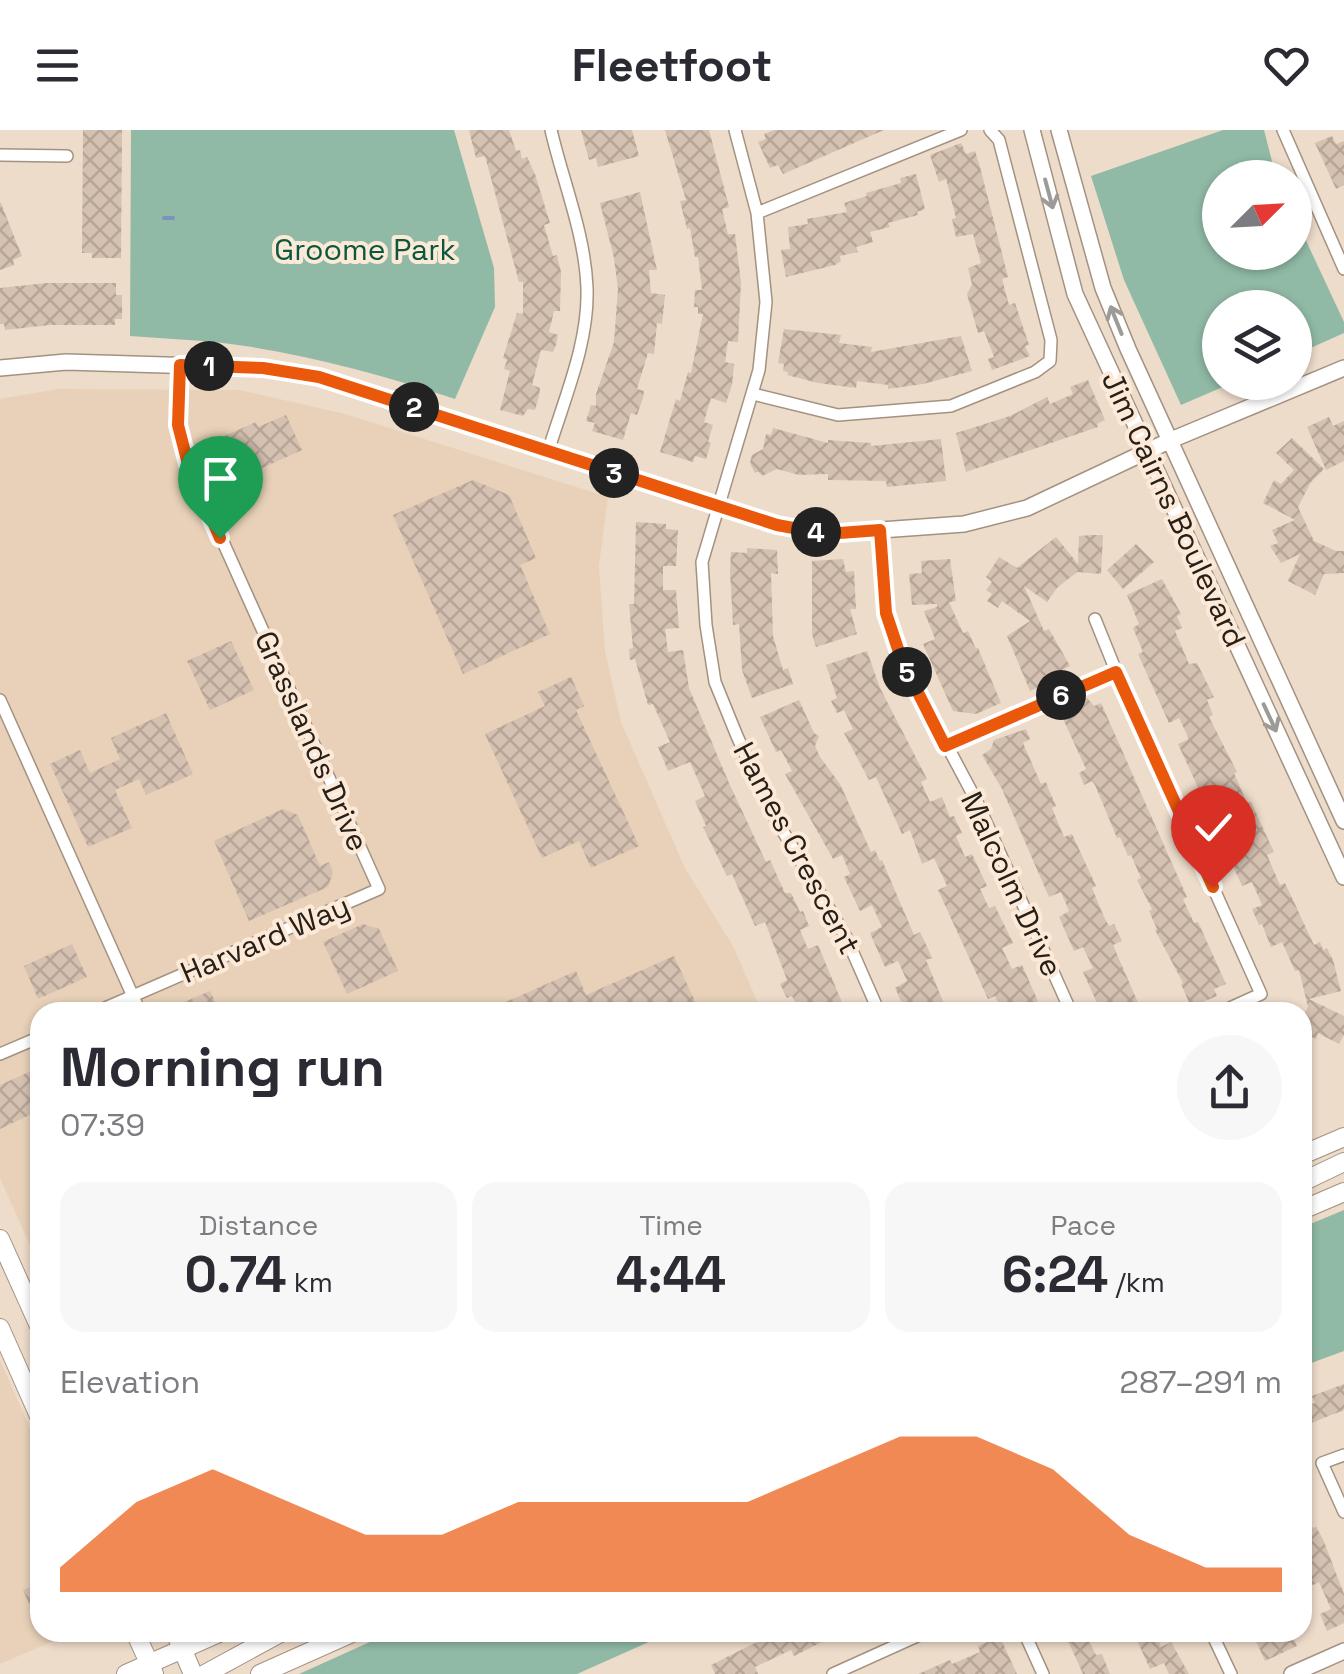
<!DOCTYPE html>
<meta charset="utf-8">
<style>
:root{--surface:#fff;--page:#f7f7f7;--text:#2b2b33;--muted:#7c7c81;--accent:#ea580c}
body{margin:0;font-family:"Space Grotesk",sans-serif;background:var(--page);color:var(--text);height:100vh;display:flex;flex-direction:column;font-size:38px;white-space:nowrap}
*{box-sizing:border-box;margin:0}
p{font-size:32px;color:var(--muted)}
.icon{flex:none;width:55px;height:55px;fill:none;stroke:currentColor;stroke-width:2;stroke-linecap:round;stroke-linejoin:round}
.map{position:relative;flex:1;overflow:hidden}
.side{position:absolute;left:30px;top:872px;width:1282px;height:640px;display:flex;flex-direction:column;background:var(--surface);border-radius:30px;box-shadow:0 2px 8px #0004}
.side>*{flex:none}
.needle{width:65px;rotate:66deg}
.fabs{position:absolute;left:1202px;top:30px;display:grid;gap:20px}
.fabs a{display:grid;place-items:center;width:110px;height:110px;border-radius:50%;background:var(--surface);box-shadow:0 2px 8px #0004;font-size:50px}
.pin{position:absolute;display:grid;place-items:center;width:85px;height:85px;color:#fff;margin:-102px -42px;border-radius:50% 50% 50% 0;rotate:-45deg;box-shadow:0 0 10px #0007}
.pin .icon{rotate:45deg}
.km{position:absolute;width:50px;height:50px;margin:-25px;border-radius:50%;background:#222;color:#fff;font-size:28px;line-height:50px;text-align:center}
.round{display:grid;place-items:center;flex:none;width:105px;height:105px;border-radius:52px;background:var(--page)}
.overview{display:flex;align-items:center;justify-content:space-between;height:170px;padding:0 30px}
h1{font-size:55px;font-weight:800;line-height:75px}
.metrics{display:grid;grid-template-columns:repeat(3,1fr);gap:15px;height:170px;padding:10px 30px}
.metrics div{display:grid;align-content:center;border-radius:25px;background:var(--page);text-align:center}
.metrics b{font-size:50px;font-weight:800}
.metrics small{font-size:28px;font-weight:400}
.metrics p{font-size:28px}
.chart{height:280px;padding:20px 30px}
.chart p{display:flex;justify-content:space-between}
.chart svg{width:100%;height:180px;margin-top:10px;fill:var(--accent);opacity:.7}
header{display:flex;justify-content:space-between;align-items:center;height:130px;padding:0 30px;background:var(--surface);font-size:45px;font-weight:800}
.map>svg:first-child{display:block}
.built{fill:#e8d1b8}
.green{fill:#90baa5}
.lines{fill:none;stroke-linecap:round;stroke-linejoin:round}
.stream{stroke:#7b91c0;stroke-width:4}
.building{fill:url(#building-cross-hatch)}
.minor-casing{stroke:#a39281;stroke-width:14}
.tertiary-casing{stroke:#a39281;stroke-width:18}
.secondary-casing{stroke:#a39281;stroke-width:20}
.minor{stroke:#fff;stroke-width:11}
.tertiary{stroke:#fff;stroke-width:15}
.secondary{stroke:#fff;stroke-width:18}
.oneway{stroke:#9d9b98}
.route-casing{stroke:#fff;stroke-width:20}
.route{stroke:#ea580c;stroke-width:12}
.labels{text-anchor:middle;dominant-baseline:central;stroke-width:8;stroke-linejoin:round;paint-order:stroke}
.park-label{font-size:30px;fill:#0b583e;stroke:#fce9d7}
.street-label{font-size:30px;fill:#262019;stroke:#fce9d7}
</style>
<header><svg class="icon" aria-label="menu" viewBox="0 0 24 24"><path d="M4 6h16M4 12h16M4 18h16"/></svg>Fleetfoot<svg class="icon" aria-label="heart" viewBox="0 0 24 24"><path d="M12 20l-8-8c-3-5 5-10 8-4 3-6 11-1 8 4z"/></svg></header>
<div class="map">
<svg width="1344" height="1544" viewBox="0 0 1344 1544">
<defs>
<pattern id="building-cross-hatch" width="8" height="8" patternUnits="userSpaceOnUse" patternTransform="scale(2.5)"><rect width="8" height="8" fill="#d5c1b1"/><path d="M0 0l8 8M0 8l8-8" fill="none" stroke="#b7a698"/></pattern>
</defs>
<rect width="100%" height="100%" fill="#eedcca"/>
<path class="built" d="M58,259L240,260L345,284L608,367L599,436L605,521L621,592L685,738L733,816L762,882H40V1138L0,1048V269Z
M0,1230L40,1321V1502L72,1503L0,1534Z"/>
<path class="green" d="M131,0H454L494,138L495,177L455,269C386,246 317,227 245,216C208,210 168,209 130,206Z
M1223,0H1264L1276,47L1220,48V122H1295V87L1344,192V203L1295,225V178H1220V252L1232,253L1181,275L1124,150L1091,46Z
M1344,1080V1221L1303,1236V1097Z
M392,1502H669V1503L577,1544H299Z"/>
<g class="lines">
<path class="stream" d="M164,88H173"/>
</g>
<path class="building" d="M83,0H122L121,128H92V123H82Z
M469,0H509L516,21L520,20L522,29L527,27L535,44L550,93L544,95L553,126L557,125L561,142L560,181H554L549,202L558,205L556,215L553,222L541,220L532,255L540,258L539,266L535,280L528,279L523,286L500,280L510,241L504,239L507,230L503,228L517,183L523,184V152H519L485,26L476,28Z
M581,0H632L639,26L598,37L596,28L589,30Z
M665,0H709L729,77L722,79L728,104H735L741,152L738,212L728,211L725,232L734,234L732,255L726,273L711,268L704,292L713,295L708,312L711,313L706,329L695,326L693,332L660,322L676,269L680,271L688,242L691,243L703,184H698V177H694L695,160H702L698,127H695L690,98L687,99L680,71L686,70Z
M774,0H884L783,44L778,35L770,38L758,12L766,9L764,4Z
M1332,6L1336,14L1344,11V55L1336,59L1315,13Z
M961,13L966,24L975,21L980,37L1008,147L1002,149L1009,175L1015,173L1029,215L1025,216L1030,226L992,240L988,229L994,227L984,201L978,203L967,164L972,154L968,138L981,133L973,104L956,107L952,89L956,88L946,49L939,52L930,25Z
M916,44L925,79L917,82L918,85L888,93L890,97L870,102L873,112L856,117L858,122L840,126L841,131L835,135L786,147L781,120L790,119L788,97L808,94L807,89L847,82L844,73L867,66L866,63L901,53L900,48Z
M640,62L657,140H649L651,163L665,165L662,194L657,193L654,224L648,223L637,259L644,261L643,268L637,285L631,283L623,310L592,301L595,293L586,291L591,275L596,276V264L614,212L618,159L614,128L600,73Z
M0,71L22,126L13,130L14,135L0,140Z
M46,153H116V165H122V189H115V195H50L5,200L4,194H0V158Z
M784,199L841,205L839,213L872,217L871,222L961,206L972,241L923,254L888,259V255L857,251L856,258L818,253L787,245L788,242L783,241L784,234L778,233Z
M1088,250L1105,290L1097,294L1098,297L966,342L956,303L1010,286L1047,267L1050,274L1073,264L1070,257Z
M286,285L302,320L223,356L204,315L256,292L258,297Z
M1329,287L1333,296L1344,291V331L1326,340L1307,297Z
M773,298L828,313V310L871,313V316L941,309L946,351L887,357L886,351L828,350V344L799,345L777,339L762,346L758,341L755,343L750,333L752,325L763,319L766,304L771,305Z
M1292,308L1324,339L1311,352L1298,377L1314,411L1336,421H1344V443L1324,444L1315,465L1288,451L1300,424L1281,433L1270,416L1278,413L1272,400L1295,390L1263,373L1274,350L1281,354L1294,340L1276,323Z
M473,350L509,365L536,428L520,435L550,504L463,544L393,385Z
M636,392L666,394V399L678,400L676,436H663V460H676L679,498L665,499L668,522L683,520L689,558L729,653L766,732L770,730L785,763H791L800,782L803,781L809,796L800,800L808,819L818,815L846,882H800L792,866L787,868L780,854L787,850L765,792L755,796L732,744L727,746L703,697L706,696L695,671L705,666L690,632L668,641L658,617L670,612L653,574L648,575L635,529L630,530L629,519L633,518L629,474H634Z
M1091,405H1103L1101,444L1077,442L1057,458L1047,472L1024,456L1044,501L1049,499L1070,536L1058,542L1061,548L1030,561L1007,506L1030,491L1002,471L998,478L987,471L992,464L986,460L992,452L986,447L999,427L1017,438L1056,407L1078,434L1079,406Z
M1136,414L1154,432L1123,459L1107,440Z
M747,418L777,420L778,444L771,443L773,506L783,540L788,538L793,554L752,568L742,540L739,494L733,495L730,442L731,422L747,423Z
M843,429L846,442L854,441L856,479H850L857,504L816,517L812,504V431Z
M950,429L956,471L949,472L963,503L968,501L976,519L978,518L1001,573L976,584L953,581L923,514L935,509L924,481L937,477V474L912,475L909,444L922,443L921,431Z
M1162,449L1181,484L1177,486L1182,498L1175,501L1189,534L1197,533L1214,567L1207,570L1213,585L1209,587L1237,642L1234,643L1247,673L1251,672L1274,722L1267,725L1280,755L1285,753L1314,815L1320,812L1323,820L1327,818L1333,830L1341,861L1309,869L1344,886V905L1339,914L1318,903L1316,909L1302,902V888L1308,877L1299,840L1295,841L1282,812L1271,817L1262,794L1259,795L1252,779L1262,775L1252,752L1242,756L1227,723L1240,717L1231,697L1219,703L1178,614L1189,609L1179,588L1169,593L1138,524L1143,522L1133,498L1139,494L1127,465Z
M231,511L254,560L210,580L187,531Z
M867,521L880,558L927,649L921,652L930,672L942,667L950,687L954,686L962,703L956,706L965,727L972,724L987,756L980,759L989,778L995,776L1013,813L1002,818L1012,839L1022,835L1038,871L1027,876L1029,880L1023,882H1002L995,866L988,869L938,760L947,756L934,728L922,734L910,700L902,704L876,647L869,650L844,603L853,599L844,580L837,583L831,571L837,568L826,535Z
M571,547L584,576L576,580L639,716L591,738L579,711L542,728L485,604L545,576L538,562Z
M1087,568L1094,576L1101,573L1187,767L1183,769L1194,793L1198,792L1226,854L1214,859L1217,866L1191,877L1181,854L1183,853L1155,800L1157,799L1149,781L1152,779L1137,750L1141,748L1131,725L1128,726L1120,707L1117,708L1095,655L1092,651L1084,655L1079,643L1086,639L1059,580Z
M799,570L814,603L819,606L815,616L820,627L840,654L871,722L875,720L880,731L882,730L914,805L920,802L925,812L932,828L926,830L945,876L940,878L942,882H906L895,858L907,851L898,831L885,837L870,803L882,797L872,775L860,781L844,747L850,744L842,725L833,729L785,644L792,641L781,620L776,622L760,587Z
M166,583L193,644L146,665L139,649L115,660L132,698L88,717L50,634L80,620L90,643L120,629L111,608Z
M1026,599L1030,609L1023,613L1041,654L1046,652L1049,660L1056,676L1052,678L1064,707L1072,704L1096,756L1092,758L1104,787L1109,796L1114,794L1122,811L1113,815L1142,882H1101L1083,842L1093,838L1083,817L1074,821L1059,787L1069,781L1061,762L1049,767L1002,659L982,625L991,619L994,610Z
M283,679L298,685L320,736L329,732L333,742L328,757L249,791L214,711Z
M363,794L379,799L398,841L347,864L323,812Z
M72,814L87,847L38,869L24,836Z
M674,826L700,882H483L576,841L586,865Z
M210,861L220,882H161Z
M40,937V980L0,999V955Z
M1344,1254V1280L1311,1293L1305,1276L1315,1273L1312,1266Z
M1302,1375L1313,1398L1316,1397L1323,1409L1344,1464V1493L1327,1501L1320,1484L1331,1479L1319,1452L1305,1459L1302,1452V1438L1307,1436L1302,1426Z
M40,1453V1499L23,1460Z
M768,1502H842L794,1526L791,1520L755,1537L758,1544H715L711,1535L769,1506Z
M1064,1502H1085L1096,1525L1102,1524L1110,1544H1083Z
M1143,1502H1155L1161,1517L1171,1512L1189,1544H1169L1164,1533L1150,1539L1135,1506Z
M1252,1502H1291L1297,1516L1265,1531Z
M1000,1507L1017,1544H918L950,1530L952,1534L980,1522L978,1516Z"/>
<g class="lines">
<defs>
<path id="minor" d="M735,0L757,83L766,172L759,240L702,432L706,495L715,552L737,606L772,683L846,807L879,882
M1283,0L1344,139
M0,25L67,26
M757,83L961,0
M753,264L838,285L951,276L1035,242L1050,231L1051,210L999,10L990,0
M548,322C564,269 589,213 587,158C585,104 563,52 551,0
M880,400L886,483L902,531L977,672L1071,882
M1095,489L1116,541
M0,570L140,882
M945,616L1116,541L1261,864L1221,882
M96,882L379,759L188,334L178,295L179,235
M0,924L40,907
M1344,1325L1322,1333L1344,1382
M1024,1502L1043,1544
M1207,1502L1214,1508L1231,1544
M833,1544L926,1502"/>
<path id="tertiary" d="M1032,0L1075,164L1344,747
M1059,0L1103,158L1128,219L1344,691
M0,238L66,232L263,238L319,247L717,376L777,395L825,404L964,394L1027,378L1171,310L1344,238
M1292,1544L1344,1521"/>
<path id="secondary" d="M1302,1025L1344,1007
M1302,1052L1344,1032
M1302,1080L1344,1062
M0,1109L40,1198
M0,1198L40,1288
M135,1502L154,1544
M175,1502L193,1544
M126,1544L221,1502
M205,1544L282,1502
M260,1544L354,1502"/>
</defs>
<use href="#minor" class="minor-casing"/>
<use href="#tertiary" class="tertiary-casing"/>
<use href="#secondary" class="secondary-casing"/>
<use href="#minor" class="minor"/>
<use href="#tertiary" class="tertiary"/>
<use href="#secondary" class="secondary"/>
</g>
<defs><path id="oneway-shaft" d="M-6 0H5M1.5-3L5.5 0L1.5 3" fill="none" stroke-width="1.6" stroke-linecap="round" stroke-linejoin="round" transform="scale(2.5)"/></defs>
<g class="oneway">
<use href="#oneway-shaft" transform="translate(1049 64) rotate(75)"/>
<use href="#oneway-shaft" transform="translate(1116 190) rotate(-112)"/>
<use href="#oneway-shaft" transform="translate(1270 588) rotate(65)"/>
</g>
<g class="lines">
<defs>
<path id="route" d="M220,408L188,334L178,295L180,235L263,238L319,247L777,395L826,404L880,400L886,483L902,531L945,616L1116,542L1213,757"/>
</defs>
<use href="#route" class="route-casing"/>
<use href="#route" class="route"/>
</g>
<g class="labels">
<g class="park-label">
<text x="365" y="119">Groome Park</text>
</g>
<g class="street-label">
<text transform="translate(1174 379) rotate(65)">Jim Cairns Boulevard</text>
<text transform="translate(312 611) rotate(66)">Grasslands Drive</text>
<text transform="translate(797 718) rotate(62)">Hames Crescent</text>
<text transform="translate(1012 754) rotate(65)">Malcolm Drive</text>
<text transform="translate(265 809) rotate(-23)">Harvard Way</text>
</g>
</g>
</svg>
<div class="fabs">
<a><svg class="needle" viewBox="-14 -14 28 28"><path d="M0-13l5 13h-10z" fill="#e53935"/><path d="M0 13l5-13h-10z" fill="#7c7c81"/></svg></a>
<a><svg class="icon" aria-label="layers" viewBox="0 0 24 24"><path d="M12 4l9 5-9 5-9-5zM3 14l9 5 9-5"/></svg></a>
</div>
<div class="pin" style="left:220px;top:408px;background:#1e9e55"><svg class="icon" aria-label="arrive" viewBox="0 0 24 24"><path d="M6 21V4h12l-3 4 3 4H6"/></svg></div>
<div class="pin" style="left:1213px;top:757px;background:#d93025"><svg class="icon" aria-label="check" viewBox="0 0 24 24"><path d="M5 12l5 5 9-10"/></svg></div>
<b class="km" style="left:209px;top:236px">1</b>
<b class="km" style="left:414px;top:277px">2</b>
<b class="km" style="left:614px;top:343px">3</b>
<b class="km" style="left:816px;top:402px">4</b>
<b class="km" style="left:907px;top:542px">5</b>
<b class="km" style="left:1061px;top:565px">6</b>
<section class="side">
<div class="overview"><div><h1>Morning run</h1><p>07:39</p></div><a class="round"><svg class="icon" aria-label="share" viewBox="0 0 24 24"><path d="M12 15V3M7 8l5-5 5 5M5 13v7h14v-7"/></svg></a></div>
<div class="metrics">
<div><p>Distance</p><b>0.74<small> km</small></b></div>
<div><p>Time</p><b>4:44</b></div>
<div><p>Pace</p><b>6:24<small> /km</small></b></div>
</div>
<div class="chart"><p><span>Elevation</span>287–291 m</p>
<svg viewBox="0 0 160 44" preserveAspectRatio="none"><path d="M0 44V38L10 22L20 14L30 22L40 30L50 30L60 22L70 22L80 22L90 22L100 14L110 6L120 6L130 14L140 30L150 38L160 38V44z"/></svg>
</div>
</section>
</div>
